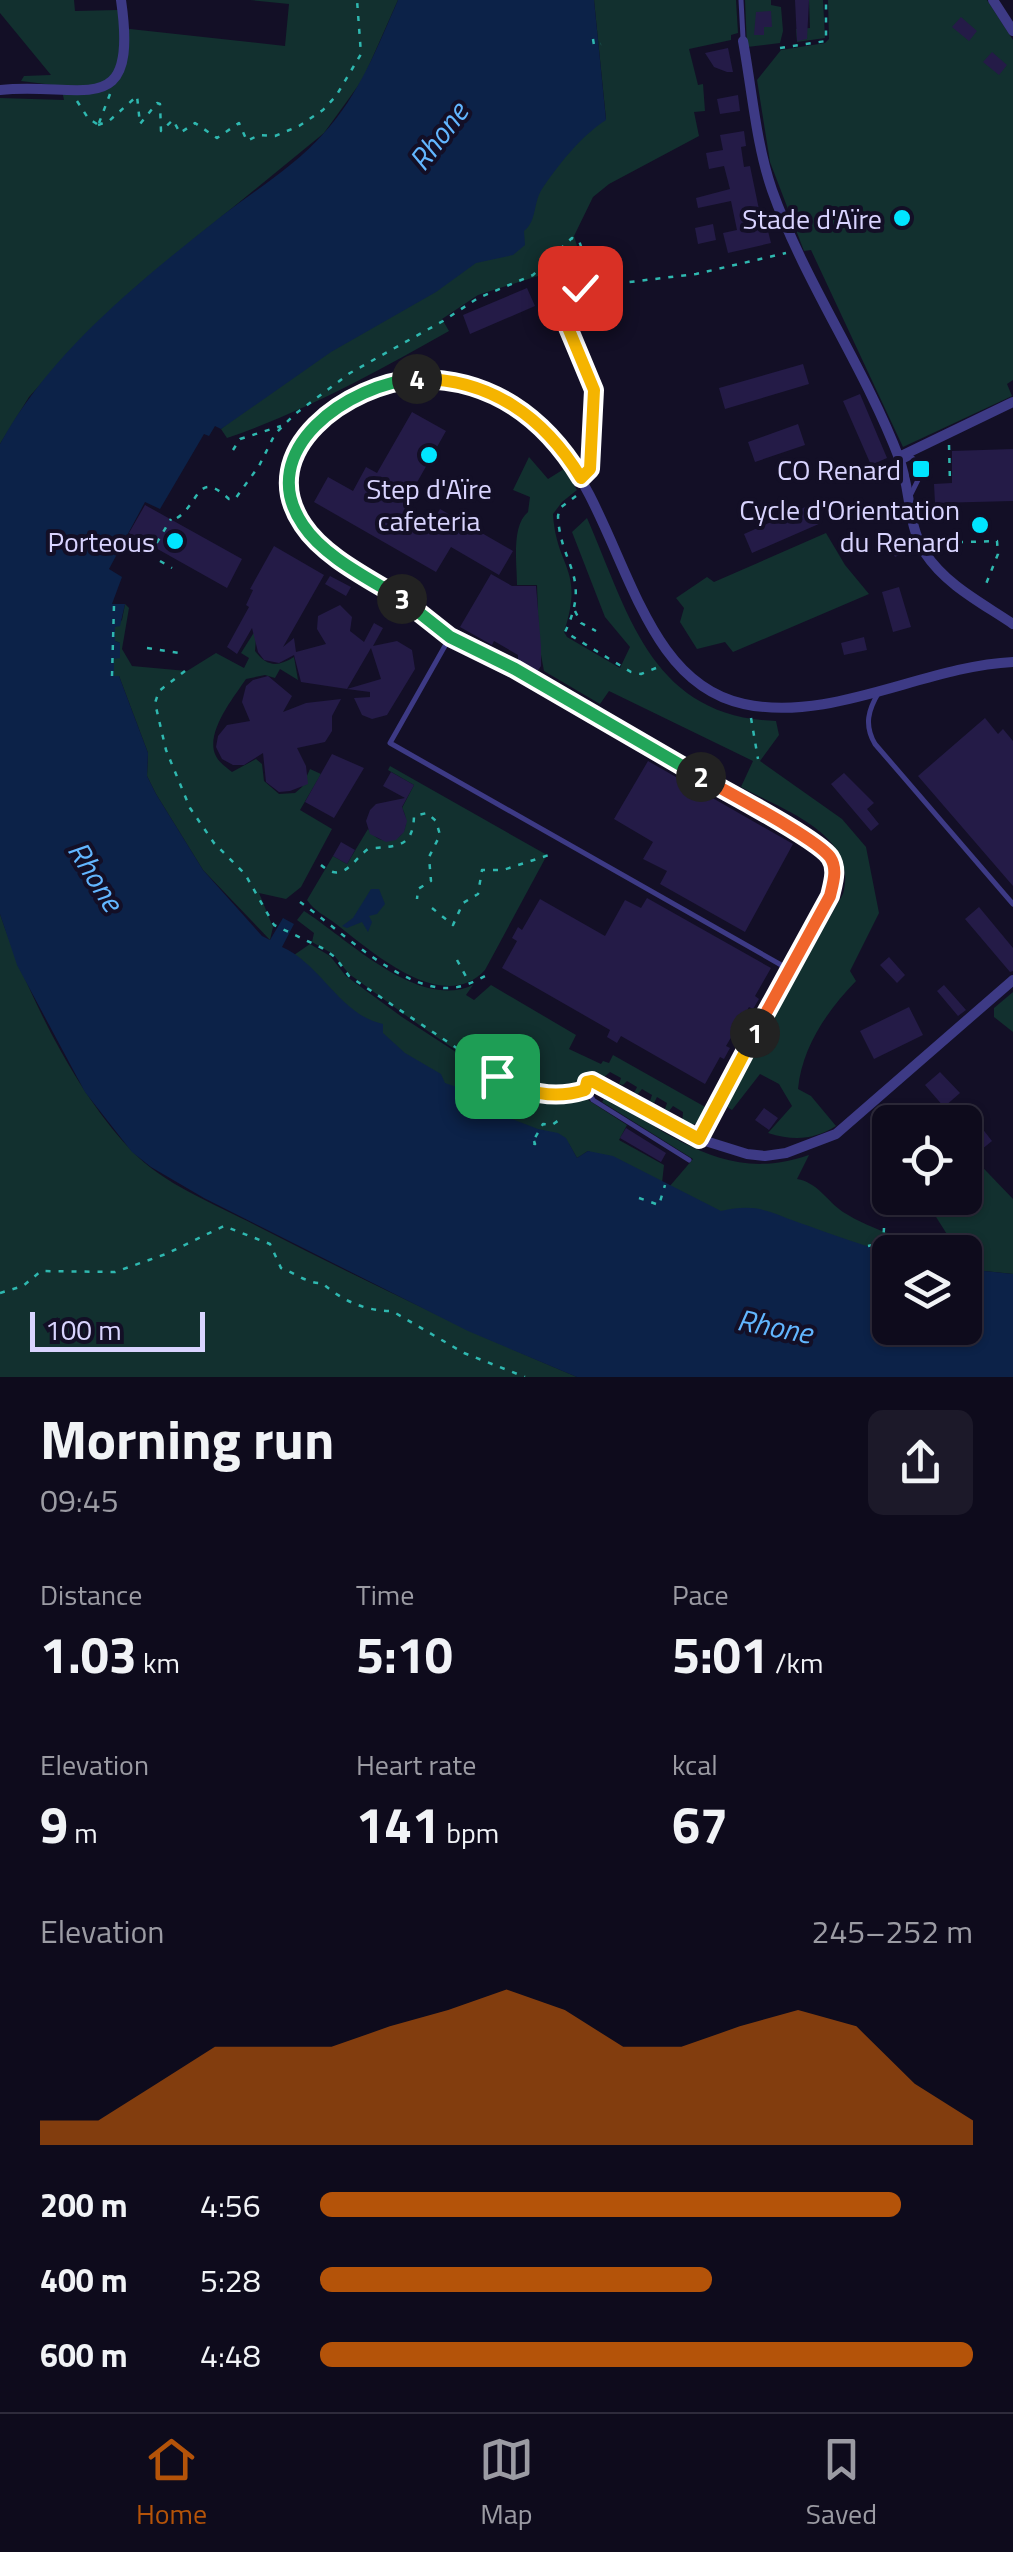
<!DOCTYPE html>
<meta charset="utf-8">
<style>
:root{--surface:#0e0b1c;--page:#1c1929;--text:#f1f3f6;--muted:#9b9ba3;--line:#2e2b3b;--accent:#b45309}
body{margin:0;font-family:"Titillium Web",sans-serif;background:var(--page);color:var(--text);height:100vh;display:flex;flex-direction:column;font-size:38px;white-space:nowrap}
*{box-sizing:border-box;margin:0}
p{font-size:32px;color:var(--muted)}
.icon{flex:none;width:55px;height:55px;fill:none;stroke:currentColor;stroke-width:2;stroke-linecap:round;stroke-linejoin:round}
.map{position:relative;height:1377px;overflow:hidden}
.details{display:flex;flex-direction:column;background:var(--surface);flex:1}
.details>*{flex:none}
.tools{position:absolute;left:872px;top:1105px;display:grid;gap:20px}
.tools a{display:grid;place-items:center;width:110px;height:110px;border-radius:15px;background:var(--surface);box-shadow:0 2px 8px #0004,0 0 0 2px var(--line);font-size:50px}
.scale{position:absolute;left:30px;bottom:25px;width:175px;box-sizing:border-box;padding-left:10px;border:5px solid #d9d4ff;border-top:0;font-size:28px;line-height:35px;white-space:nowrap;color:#d9d4ff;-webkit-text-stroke:8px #130f26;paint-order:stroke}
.pin{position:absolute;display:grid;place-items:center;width:85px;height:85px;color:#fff;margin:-42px;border-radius:20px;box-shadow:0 5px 15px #0006}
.km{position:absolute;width:50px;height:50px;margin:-25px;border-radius:50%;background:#222;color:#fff;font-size:28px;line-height:50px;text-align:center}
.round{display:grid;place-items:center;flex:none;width:105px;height:105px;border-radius:15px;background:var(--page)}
.headline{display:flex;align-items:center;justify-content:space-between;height:170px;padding:0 40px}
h1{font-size:55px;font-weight:700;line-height:75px}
.stats{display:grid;grid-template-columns:repeat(3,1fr);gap:15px;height:170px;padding:10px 40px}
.stats div{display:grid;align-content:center}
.stats b{font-size:50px;font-weight:700}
.stats small{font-size:28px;font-weight:400}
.stats p{font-size:28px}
.chart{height:280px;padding:20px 40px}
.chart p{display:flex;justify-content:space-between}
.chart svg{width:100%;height:180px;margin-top:10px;fill:var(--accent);opacity:.7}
ul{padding:0 40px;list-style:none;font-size:32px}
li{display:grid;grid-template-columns:160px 120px 1fr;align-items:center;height:75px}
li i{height:25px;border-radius:12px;background:var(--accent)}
.tabs{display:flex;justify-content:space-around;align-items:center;height:140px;border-top:2px solid var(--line);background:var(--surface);font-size:28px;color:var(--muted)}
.tabs a{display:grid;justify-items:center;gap:5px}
.tabs .active{color:var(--accent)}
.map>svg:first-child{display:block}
.green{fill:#12302f}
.water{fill:#0c2248}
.building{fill:#241b47}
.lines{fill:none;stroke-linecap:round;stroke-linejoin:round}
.path{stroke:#2fb8b0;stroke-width:2.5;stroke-dasharray:5 8;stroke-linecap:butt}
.service{stroke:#3d3a85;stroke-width:5}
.minor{stroke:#3d3a85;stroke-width:10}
.split-1-casing{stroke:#fff;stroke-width:20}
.split-2-casing{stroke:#fff;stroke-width:20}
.split-3-casing{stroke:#fff;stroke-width:20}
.split-4-casing{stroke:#fff;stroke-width:20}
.split-5-casing{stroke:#fff;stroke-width:20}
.split-1{stroke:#f5b400;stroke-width:12}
.split-2{stroke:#f0652b;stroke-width:12}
.split-3{stroke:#22a559;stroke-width:12}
.split-4{stroke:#22a559;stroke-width:12}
.split-5{stroke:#f5b400;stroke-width:12}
.poi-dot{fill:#00e5ff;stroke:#130f26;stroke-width:4}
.labels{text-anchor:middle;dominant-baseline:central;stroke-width:8;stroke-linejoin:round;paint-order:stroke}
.poi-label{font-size:28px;fill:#d9d4ff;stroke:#130f26;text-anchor:end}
.water-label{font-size:30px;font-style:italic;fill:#62b6ff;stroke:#130f26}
</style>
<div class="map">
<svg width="1013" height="1377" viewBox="0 0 1013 1377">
<rect width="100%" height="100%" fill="#130f26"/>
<path class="green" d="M0,0H74L75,11L118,10L121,31L130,29L285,46L289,4L250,0H398L363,79L324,133L138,285L86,334L29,397L0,444V98L64,100L61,86L21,81L24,76L51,75L0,13Z
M594,0H736L738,33L731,35V40L689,49L698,85L703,84L705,111L694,112L699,136L609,184L593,197L574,236L582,262L478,295L442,319L449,331C378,371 304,412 227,438L221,429L560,147L606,119Z
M745,0H771V5L781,7L783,31L780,43L747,47Z
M809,0H823L825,38L797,42L796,29L810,28Z
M828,0H987L1013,40V380L1007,384L1012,396L903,447L811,250L804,251L770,162L757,80L781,50L825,43L829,39Z
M529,457L548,479L564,469L577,490L562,502L553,514C556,568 585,568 564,632L567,637L620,668L630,647L605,617L572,532L587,518C629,614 651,717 776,721L779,735L760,761L842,819L866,847L879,913L850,971L856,981C827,1011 802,1047 798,1089L811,1096L836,1126C813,1140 794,1141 768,1133L792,1106L779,1084L760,1074L732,1110L724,1105L843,894C859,834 783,810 741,787L753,761L609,691L600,704L544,671L539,644L537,585H517C517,564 511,526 528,512L530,497L513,490Z
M826,533L845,565L869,594L733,652L725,642L697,649L680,622L684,608L676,598L707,577L714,582Z
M125,604L129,608L122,649L132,666L187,671L216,653L244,668L249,658L241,653L265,615L256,638L255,651C267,667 278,667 294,657L298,680L280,669L275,678L265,675L246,679C234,697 206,731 215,754C218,762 226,767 232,772L256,759L262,764L264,781L279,794L295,793L302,787L310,769L321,774L300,810L332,829L301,887L286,899L259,893L273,927L270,940L203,870L156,794L147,776L148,753L119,676H114V659L120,643L115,641V626L122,620Z
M390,766L547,855L485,970C443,1016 371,951 336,924C326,916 314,911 307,900L333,856L347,864L368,829C385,854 417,835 402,808L414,785L388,770Z
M304,911C347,938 418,1011 473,985L466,995L474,1000L491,985L576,1035L569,1049L601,1064L603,1061L609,1063L613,1055L707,1108L696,1124L682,1125L683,1112L673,1106L669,1111L665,1109L667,1103L657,1097L654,1103L650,1101L652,1095L642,1089L638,1094L634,1093L637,1087L627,1081L623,1085L619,1084L621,1078L610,1072L602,1079L587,1073C576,1081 574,1095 557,1096C508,1097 392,1004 349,974L333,954L312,942L314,933L297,920Z
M0,914C26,991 75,1092 132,1151C163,1184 215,1204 255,1225C361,1279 467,1331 577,1377H0Z
M310,944L330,956L346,976L402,1017L496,1078L539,1095L562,1099L582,1096L627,1125L619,1140L664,1165L662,1183L588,1151L577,1158L569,1144L524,1132L371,1038L289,950L294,955Z
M1013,992V1032L994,1017V1008Z
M605,1097C674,1136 727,1184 809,1155L797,1179C817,1182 827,1201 843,1212C873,1231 909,1240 942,1251L950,1239L924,1198H965V1149L1013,1199V1274L965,1269V1252H890V1259L740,1224L669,1187L693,1159L602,1102Z"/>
<path class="water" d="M398,0H594L606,120C582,135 558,165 542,189C533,203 537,221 524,231L525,245L513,255L476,263L436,292L331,352L221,429L215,426L209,436L204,434L160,509L145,502L109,569L122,577L112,604H125L120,626L115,627V641L120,643V658L114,659V676H119L148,753L147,776L156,794L203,870L262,936L270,940L283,918L294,924L282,947C321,964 340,1015 383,1024V1033L405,1053L441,1074L445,1083L460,1088L494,1112L538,1129L558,1133L566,1138L577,1158L588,1151L613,1156L721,1211C760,1202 772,1214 806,1225C833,1235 862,1245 890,1253V1328H965V1269L1013,1274V1377H577L468,1331L204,1198L151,1167L132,1152L85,1092L17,965L0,914V444C51,351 141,280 223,215C257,189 296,165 324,133C359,95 378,46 398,0Z
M371,889H379L385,904L377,914L369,916L372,922L368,932L362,922L347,928L342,926L353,918Z"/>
<path class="building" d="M795,0H809L807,39L797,41Z
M771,11L772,27H764V35H754L756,12Z
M961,17L977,31L969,41L952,27Z
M728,48L733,72H727L714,67L705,53Z
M992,52L1007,65L999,75L983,62Z
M738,95L740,111L720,114L717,99Z
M744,131L746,146L741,147L744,167L750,166L762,224L766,223L771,243L728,253L723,233L737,230L731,201L698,208L696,198L730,189L724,166L709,169L706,153L723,150L720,135Z
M713,224L716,240L698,244L695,228Z
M527,288L535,306L470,334L463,315Z
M803,364L809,384L725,409L719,388Z
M860,394L887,458L871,465L843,401Z
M412,412L446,431L411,493L416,495L402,519L426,533L440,509L513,551L499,575L451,547L436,572L314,502L328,477L353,491L366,467L377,473Z
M798,424L805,445L755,462L748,442Z
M1013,449V501L935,503L934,484L952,483V451Z
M812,504L821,523L752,553L744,534Z
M145,505L242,559L227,588L129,533Z
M899,537L906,552L895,557L888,542Z
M274,546L324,575L283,647L294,638L296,652L326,644L317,629L318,616L340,605L352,617L350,631L364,642L374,623L383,628L373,646L397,641L412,650L415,669L387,715L372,719L362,715L354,698L370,697V692L347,689L381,679L371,648L347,689L301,682L294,655L279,663L264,660L258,652L252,628L237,654L227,647L249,607L246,605L253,590L250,589Z
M491,574L512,586H536L541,646V666L537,672L518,662V655L494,641L492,645L460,627Z
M330,576L351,587L346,596L325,584Z
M899,587L911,627L893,632L882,592Z
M864,637L867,650L844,655L841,643Z
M268,676L292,696L283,712L306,703L341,699L332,716V731L325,742L297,748L306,766L308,784L290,791L279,792L266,782L263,753L244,765H233L222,759L216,747L218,736L227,725L250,721L242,702L246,686L253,680Z
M985,718L998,734L1003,729L1013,741V886L918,776Z
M332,754L364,768L334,818L305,802Z
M648,761L793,844L745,932L660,884L667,871L643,859L653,842L614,819Z
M391,772L414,785L402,807L407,821L404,832L396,840L386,842L370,834L366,821L370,810L376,804L405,798L383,786Z
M844,773L874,803L867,809L879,824L871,831L831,784Z
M341,842L355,850L347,864L333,856Z
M647,898L771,968L755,996L759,999L753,1009L749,1007L726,1046L730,1048L724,1059L720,1057L705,1084L621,1036L617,1043L607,1037L610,1030L502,968L517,941L512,938L518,927L522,930L540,899L605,936L625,900L641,908Z
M979,907L1013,948V971L1010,972L965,919Z
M889,957L905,975L897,983L880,965Z
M944,985L966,1010L958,1016L937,991Z
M909,1007L923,1035L874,1059L860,1031Z
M940,1072L960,1093L944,1107L925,1085Z
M764,1108L778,1118L769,1130L755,1120Z
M974,1118L992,1141L976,1154L965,1140V1125Z
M626,1128L666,1153L661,1162L620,1138Z
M890,1176V1198L910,1200L906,1210L900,1207L898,1211L875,1198Z"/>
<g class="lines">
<path class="path" d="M593,39L594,45L601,44
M780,48L826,41V0
M77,101L88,118L97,124
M99,123L110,94
M98,125L109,121L137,96L140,124L157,103L160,104L161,131L173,120L180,133L195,123L217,138L239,123L247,141L259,135L275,136L299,126L323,110L336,96L361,54L357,0
M949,445L950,483
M233,450L240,439L281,426
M588,474L594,390L563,318L580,288L696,274L786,253
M576,496L560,508L558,516C560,565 592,576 565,632L631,672L641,674L661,666
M177,518C200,503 197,469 229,499H235L259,466L275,434L295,414L350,373L443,321L478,298L533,275L572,238L579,241C586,258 583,270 580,288
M932,543L997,541L998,554L984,589
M150,554L171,519
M160,561L172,568
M575,611L581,623L596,631
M147,648L180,653L183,657
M185,671L159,691L155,703L166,750L190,808L214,843L245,874L274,925L322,948L335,957L349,976L509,1083L558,1097L580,1092
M112,676L114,605
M751,718L758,759
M321,865C343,884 351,862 368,849C393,845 413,851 414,816L427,813L436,821L440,835L429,857L431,881L418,889L417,899
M300,902C339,929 401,991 451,988C465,987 477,980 489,974
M432,908L453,925L463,903L478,894L482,870H503L552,854
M457,960L469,982
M534,1141L535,1144L532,1143L543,1124L552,1125L559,1120
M639,1198L659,1205L665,1185
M868,1246L883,1243L884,1228
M0,1293L23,1286L41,1271L115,1272L166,1254L224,1226L270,1244L281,1268C295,1273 308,1284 322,1283C343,1301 365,1311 392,1311L464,1353L525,1377"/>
<path class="service" d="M741,0L743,38
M444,379C395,377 348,390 314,428C288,456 280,490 303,525C322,555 375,582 405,602C422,613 437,629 454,639C474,650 495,658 515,669C618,724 716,788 818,845C835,861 836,874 830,896L699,1139L597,1082H587L585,1085L593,1100L689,1160
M903,461L911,457L920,464V476L911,494
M450,637L390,743L790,970
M879,692C868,710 864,725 875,744L1013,904"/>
<path class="minor" d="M993,0L1013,31
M743,41C752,90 756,144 772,190C805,283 864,366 899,458C911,489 907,525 925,553C946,585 982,603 1013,624
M0,90C82,81 139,124 121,0
M444,379C633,401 597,673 744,704C832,723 925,666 1013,662
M899,457L1013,402
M699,1139L747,1154L765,1156L786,1153L836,1134L1013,980"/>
</g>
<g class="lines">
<defs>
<path id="split-1" d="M497,1076C526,1093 553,1100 585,1090L587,1082L592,1081L699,1139L755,1033"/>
<path id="split-2" d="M701,777C727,792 816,838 830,857C838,869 833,883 830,896L755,1033"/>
<path id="split-3" d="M402,599L450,637L515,669L701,777"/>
<path id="split-4" d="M402,599C370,579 324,557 303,525C252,450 350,383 417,379"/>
<path id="split-5" d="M417,379C490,378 544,417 581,478L590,469L594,390L564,318L580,288"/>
</defs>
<use href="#split-1" class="split-1-casing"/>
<use href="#split-2" class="split-2-casing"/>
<use href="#split-3" class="split-3-casing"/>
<use href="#split-4" class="split-4-casing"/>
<use href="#split-5" class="split-5-casing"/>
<use href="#split-1" class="split-1"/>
<use href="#split-2" class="split-2"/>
<use href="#split-3" class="split-3"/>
<use href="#split-4" class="split-4"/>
<use href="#split-5" class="split-5"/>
</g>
<g class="poi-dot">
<circle cx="902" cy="218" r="10"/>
<circle cx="429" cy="455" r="10"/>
<rect x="911" y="459" width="20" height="20" rx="5"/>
<circle cx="980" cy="525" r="10"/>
<circle cx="175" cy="541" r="10"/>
</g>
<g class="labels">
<g class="poi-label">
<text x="882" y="218">Stade d'Aïre</text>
<text x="901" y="469">CO Renard</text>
<text x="429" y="488" text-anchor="middle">Step d'Aïre<tspan x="429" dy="32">cafeteria</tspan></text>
<text x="960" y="509">Cycle d'Orientation<tspan x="960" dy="32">du Renard</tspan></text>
<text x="155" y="541">Porteous</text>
</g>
<g class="water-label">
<text transform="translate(438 136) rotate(-53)">Rhone</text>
<text transform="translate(96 876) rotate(58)">Rhone</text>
<text transform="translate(775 1326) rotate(11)">Rhone</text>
</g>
</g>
</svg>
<div class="tools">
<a><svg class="icon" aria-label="locate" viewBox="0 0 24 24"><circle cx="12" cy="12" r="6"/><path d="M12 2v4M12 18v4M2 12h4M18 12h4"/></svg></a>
<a><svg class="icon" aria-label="layers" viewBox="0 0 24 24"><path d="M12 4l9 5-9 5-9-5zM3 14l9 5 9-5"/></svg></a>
</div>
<div class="scale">100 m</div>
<div class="pin" style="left:497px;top:1076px;background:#1e9e55"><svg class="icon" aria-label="arrive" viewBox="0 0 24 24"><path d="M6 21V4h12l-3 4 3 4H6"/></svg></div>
<div class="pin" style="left:580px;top:288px;background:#d93025"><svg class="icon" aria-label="check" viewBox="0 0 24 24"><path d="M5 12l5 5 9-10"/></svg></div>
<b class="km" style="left:755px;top:1033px">1</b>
<b class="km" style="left:701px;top:777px">2</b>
<b class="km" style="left:402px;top:599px">3</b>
<b class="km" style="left:417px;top:379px">4</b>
</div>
<section class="details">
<div class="headline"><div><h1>Morning run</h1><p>09:45</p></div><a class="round"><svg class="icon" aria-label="share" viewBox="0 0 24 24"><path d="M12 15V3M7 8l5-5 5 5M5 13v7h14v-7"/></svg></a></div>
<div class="stats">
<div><p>Distance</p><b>1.03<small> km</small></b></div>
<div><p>Time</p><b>5:10</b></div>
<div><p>Pace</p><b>5:01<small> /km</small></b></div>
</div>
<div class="stats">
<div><p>Elevation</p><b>9<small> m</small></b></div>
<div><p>Heart rate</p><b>141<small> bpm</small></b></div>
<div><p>kcal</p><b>67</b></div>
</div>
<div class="chart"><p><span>Elevation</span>245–252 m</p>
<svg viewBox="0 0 160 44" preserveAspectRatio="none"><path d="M0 44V38L10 38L20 29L30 20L40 20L50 20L60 15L70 11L80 6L90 11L100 20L110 20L120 15L130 11L140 15L150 29L160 38V44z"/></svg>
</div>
<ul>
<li><b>200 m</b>4:56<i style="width:89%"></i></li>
<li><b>400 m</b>5:28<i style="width:60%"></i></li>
<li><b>600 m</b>4:48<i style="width:100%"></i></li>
</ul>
</section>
<nav class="tabs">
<a class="active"><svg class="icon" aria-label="home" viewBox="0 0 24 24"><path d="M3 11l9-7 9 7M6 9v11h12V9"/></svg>Home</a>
<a><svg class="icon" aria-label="map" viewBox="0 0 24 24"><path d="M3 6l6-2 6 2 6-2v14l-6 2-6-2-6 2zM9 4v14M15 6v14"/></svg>Map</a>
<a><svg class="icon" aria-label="saved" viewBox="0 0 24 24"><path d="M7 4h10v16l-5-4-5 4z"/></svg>Saved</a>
</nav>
